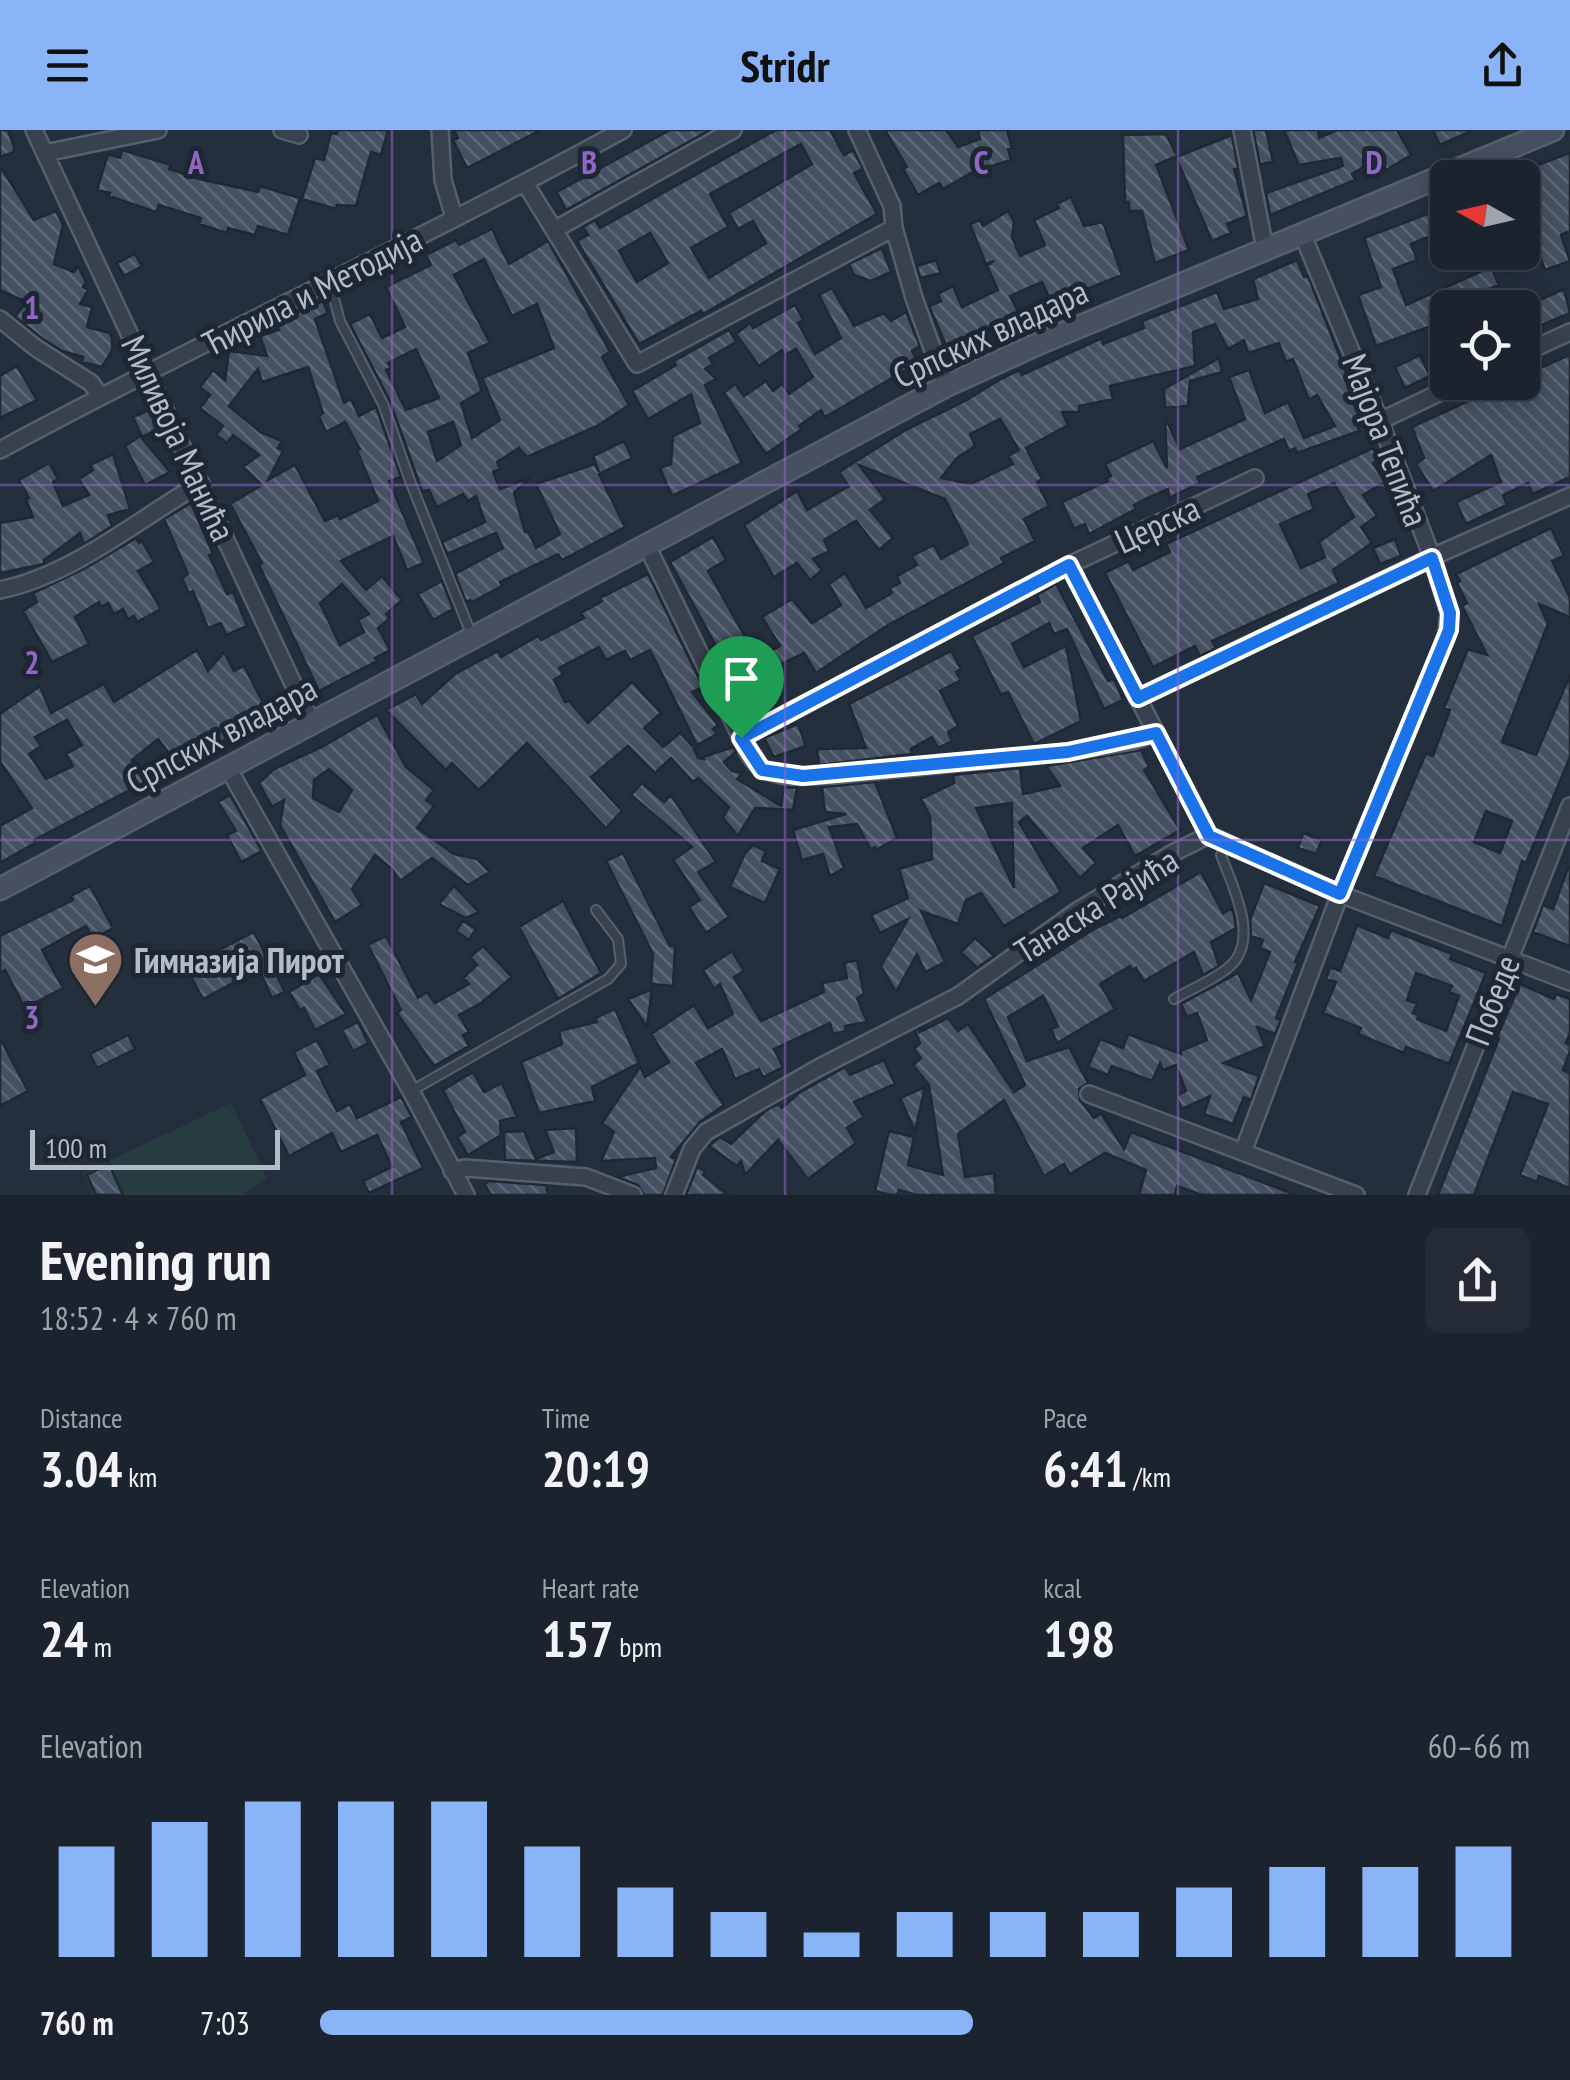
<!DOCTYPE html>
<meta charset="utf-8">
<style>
:root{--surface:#1b232e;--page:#242b36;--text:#f1f3f6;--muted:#a0a4aa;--line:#39404a;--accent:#8ab4f8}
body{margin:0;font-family:"PT Sans Narrow",sans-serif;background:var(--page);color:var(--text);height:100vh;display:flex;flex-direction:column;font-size:38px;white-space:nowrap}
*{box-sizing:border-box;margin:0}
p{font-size:32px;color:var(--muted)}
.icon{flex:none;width:55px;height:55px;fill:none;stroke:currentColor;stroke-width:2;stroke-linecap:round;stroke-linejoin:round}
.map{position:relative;height:1065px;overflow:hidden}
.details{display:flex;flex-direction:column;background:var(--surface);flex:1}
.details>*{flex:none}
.needle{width:65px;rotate:278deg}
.fabs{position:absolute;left:1430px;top:30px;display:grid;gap:20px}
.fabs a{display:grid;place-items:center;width:110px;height:110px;border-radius:15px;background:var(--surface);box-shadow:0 5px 25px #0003,0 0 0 2px var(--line);font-size:50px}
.scale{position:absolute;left:30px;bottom:25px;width:250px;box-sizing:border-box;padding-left:10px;border:5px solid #b4bcc9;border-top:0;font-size:28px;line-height:35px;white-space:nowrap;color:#b4bcc9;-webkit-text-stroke:8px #1d2633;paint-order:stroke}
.pin{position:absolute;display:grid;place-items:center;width:85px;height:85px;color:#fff;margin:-102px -42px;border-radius:50% 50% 50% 0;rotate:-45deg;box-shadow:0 0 10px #0007}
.pin .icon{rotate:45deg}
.round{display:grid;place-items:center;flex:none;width:105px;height:105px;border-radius:15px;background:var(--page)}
.summary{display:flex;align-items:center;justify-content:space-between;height:170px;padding:0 40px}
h1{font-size:55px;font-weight:800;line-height:75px}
.figures{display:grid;grid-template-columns:repeat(3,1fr);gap:15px;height:170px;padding:10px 40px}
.figures div{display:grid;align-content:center}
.figures b{font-size:50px;font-weight:800}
.figures small{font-size:28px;font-weight:400}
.figures p{font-size:28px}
.chart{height:280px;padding:20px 40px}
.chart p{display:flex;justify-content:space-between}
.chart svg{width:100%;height:180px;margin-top:10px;stroke:var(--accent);stroke-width:6}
ul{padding:0 40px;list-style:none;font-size:32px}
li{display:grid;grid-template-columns:160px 120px 1fr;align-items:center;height:75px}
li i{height:25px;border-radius:12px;background:var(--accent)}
header{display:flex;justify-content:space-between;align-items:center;height:130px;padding:0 40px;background:var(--accent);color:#111;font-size:45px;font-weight:800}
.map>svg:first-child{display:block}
.green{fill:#263c3f}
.building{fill:url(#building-back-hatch);stroke:#1f2835;stroke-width:2.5;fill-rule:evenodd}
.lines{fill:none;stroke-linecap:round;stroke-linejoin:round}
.service-casing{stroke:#565f6c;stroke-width:12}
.minor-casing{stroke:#565f6c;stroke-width:20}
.secondary-casing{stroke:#565f6c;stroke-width:25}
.service{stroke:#38414e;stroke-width:8}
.minor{stroke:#38414e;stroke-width:15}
.secondary{stroke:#465061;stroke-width:20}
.route-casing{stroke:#fff;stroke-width:20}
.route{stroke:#1a73e8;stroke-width:12}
.grid{fill:none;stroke:#9266c3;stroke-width:2.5;stroke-opacity:0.55}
.labels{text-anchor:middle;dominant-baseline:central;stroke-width:10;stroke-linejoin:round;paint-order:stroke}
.street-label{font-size:35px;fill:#b4bcc9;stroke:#1d2633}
.poi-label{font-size:35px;font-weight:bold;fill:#b4bcc9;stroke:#1d2633;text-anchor:start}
.grid-label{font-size:32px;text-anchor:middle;font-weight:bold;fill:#9266c3;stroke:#1d2633;stroke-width:10;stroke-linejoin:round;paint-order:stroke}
</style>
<header><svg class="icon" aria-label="menu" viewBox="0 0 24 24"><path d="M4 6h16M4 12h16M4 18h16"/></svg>Stridr<svg class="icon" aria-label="share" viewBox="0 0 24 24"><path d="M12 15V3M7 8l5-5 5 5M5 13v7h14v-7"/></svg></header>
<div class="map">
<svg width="1570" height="1065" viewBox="0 0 1570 1065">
<defs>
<pattern id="building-back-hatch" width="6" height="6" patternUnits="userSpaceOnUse" patternTransform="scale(2.5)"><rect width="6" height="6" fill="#455162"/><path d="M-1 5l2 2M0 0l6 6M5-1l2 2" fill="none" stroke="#5d6877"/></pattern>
</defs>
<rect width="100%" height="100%" fill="#242f3e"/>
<path class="green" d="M231,973L267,1048L245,1062L246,1065H93L83,1043Z"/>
<path class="building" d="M0,0H8L14,17V22L0,27Z
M338,0H388L381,25L371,22L356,76L337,75L336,79L302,69L315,28L324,30L331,3L337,4Z
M454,0H541L467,38L453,10L458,8Z
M670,0H710L566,80L557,62Z
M776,0H830L844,25L853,20L863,39L854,43L877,84L703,184L701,181L639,214L577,111L588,105L583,97L595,90L600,98ZM801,14L812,34L729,83L738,99L753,91L766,113L709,148L691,118L728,97L710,64ZM650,103L668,133L637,152L619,121Z
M885,0H946L958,17L980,9L978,0H1007L1012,18L1008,19L1011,30L973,42L943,59L939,53L918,65L903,39L907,37Z
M1253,0H1266L1273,32L1260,34Z
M1284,0H1318L1319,8L1337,0H1397L1411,25L1386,40L1379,28L1352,44L1355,50L1270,85L1266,63L1343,36L1341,28L1299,35Z
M1433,0H1473L1440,15Z
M1166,4L1177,26L1156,35L1189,120L1155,133L1142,81H1129V72H1125L1123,5Z
M1232,5L1238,38L1234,39L1247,86L1227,94L1231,103L1212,111L1176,27Z
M122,20L171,35L169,39L199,49L258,62L260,56L300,68L288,105L258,96L255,105L228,98L227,103L199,94L201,88L159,75L156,82L109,66L110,63L97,60L108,24L120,28Z
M1570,23V101L1561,105L1570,131L1545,140L1538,121L1530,124L1522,107V41Z
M0,36L34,90L56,81L63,95L54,134L74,142L78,136L86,152L83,157L88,160L80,174L92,177L87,197L110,203L112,209V221L102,237L82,232L83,227L62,221L43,209L15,187L26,172L0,160Z
M1071,67L1084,96L1103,92L1122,145L1052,173L1042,152L1010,166L1019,184L947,217L929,176L941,171L938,164L953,156L962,177L998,160L987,136L994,131L986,134L970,94L980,90L983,96L1008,81L1014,92L1012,107L1020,126L1045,115L1034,90L1059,78L1057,74Z
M1448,76V99L1411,114L1417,130L1393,139L1406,175L1491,137L1499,155L1465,169L1469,178H1448V190L1376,216L1358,165L1381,157L1364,108Z
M492,99L509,134L548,111L610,222L602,227L629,275L597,296L527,327L519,318L497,332L500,339L493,342L500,359L530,348L514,363L525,402L528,401L536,418L560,404L536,354L595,334L599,342L593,326L624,311L632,328L599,344L625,397L562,430L558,424L500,452L502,456L472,472L470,470L466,472L455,444L503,418L496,403L447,424L442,412L485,392L476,366L468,371L463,364L437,377L429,360L422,361L390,271L350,194L370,184L382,208L405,197L386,157L431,135L426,125L456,110L459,115ZM484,129L512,186L537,174L554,218L482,248L500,290L472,308L461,273L482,261L468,223L490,213L454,145ZM416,219L439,268L406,280L386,240L391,238L388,233ZM453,292L461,315L437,331L428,302Z
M882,118L891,142L871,151L854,145L849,134Z
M135,124L142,136L124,146L117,133Z
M936,130L941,143L920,148L917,136Z
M1297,130L1304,147L1308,146L1354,263L1348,265L1365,293L1358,298L1359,301L1297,323L1295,318L1289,321L1284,309L1197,347L1200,353L1169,368L1168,359L1145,369L1134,375L1136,379L1089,404L1085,394L1074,399L1062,372L1108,351L1106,348L1111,346L1105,334L1153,311L1167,338L1165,287L1180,319L1245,289L1229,247L1249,240L1265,283L1288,272L1304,308L1335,296L1317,265L1309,270L1293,229L1286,232L1279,213L1248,223L1244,210L1228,219L1215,194L1193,202L1195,236L1110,256L1113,269L1079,276V282H1062L1068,295L1026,318L1042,349L1037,352L1049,376L1024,389L1035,411L1001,428L1004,433L888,495L816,543L804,523L753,548L768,579L750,588L714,512L670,432L713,407L726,430L708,441L757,528L780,516L762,487L792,469L812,493L841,475L829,454L845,443L866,478L892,463L890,458L900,453L897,446L917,435L912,426L934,415L941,429L968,414L945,369L859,335L885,369L870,380L893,408L879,420L856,391L824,410L829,421L813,429L822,440L810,450L797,433L774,447L744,395L797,361L807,380L849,356L839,342L904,301L965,271L999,250L1019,240L1022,245L1102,208L1103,214L1144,198L1142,191L1217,162L1224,179L1258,169L1253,149ZM1000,289L1019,320L1008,326L1013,334L971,354L941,348L957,328L975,316L970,304Z
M832,158L854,196L884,183L891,191L906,182L920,216L912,221L918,233L825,287L821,280L799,296L802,299L766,324L724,263L735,254L744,266L766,251L773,261L782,254L789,264L813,247L796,219L785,225L782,220L759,236L736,204L750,193L753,198L795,175L803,190L798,193L815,224L841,208L819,165Z
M1564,159L1570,183L1530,200L1522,178Z
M323,171L328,183L315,189L344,273L351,269L359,286L376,277L401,347L389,351L424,433L407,440L393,406L341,431L366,460L382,446L402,470L386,484L390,488L378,498L390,520L375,528L377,531L319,561L259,435L262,433L230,374L262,355L243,337L259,325L233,305L227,313L216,305L223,296L200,278L210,265L200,257L213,240L225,250L229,221L267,226L260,206L279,200L277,195L288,191L286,187ZM308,237L323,283L319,286L326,302L345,292L360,319L357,320L378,371L340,389L338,385L325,391L295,335L268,350L283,321L278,318L282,311L260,302L229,276L258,239L262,252ZM342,454L369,484L358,490L364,502L340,515L320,473Z
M729,200L736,212L709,228L713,234L705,239L716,249L705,255L742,333L672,366L660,338L671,334L673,306L700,293L691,264L648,289L632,261L676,235L674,231Z
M1420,225L1430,246L1405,258L1395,237Z
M1570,225V347L1533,364L1528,353L1503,365L1507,375L1466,394L1456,372L1501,352L1491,325L1433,361L1416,334L1424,328L1412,297L1509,252H1522V246Z
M1219,228L1222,242L1190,251L1188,276L1165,278L1164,259Z
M17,236L37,270L0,288V246Z
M149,280L158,300L142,307L133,287Z
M140,306L170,342L145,355L125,316Z
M1373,318L1379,330L1373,333L1385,352L1363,365L1377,386L1361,397L1372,413L1333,440L1339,453L1212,511L1216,518L1200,526L1195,516L1153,537L1105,443L1129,431L1133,440L1170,422L1166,414ZM1334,353L1354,387L1319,412L1325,427L1301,438L1280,394L1314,379L1308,364Z
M113,324L130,379L108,385L112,396L84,414L80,403L44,430V434L0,443V393L33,387L26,369L29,368L19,350L49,333L58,349L53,352L63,376L89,365L79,349L93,340L90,335Z
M191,373L213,424L209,425L227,464L233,462L247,496L226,505L221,493L208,498L193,461L189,463L182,448L188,444L164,389Z
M1551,398L1564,426L1552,431L1570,468V487L1539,474L1548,494L1502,612L1536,625L1570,545V627L1526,733L1522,731L1502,796L1374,746L1426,623L1433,626L1450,580L1444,578L1468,519L1487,525L1462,476L1467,473L1457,453L1460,451L1456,444ZM1486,681L1512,691L1500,723L1474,712Z
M136,408L139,413L142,411L154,432L138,441L161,479L137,492L134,486L128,489L123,479L114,484L108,473L101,477L99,472L75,487L89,514L52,532L23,481L37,472L33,463L84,439Z
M1395,409L1401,426L1380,434L1373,418Z
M648,444L703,557L692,562L718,595L713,599L717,604L697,615L650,520L630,530L625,521L606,530L599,517L559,538L563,544L554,550L565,572L569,571L588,593L632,552L661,583L644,598L663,617L680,603L693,617L698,628L704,629L703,627L733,617L736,622L724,632L732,641L743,643L737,649L781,676L784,657L797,658L793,680L755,678L738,706L723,688L729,677L698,648L693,652L671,628L655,643L628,616L591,647L622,681L606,698L527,613L479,660L452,633L446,640L386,580L416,564L422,574L455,544L498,521L501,527L538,506L541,510L584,488L581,483L602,471L600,468Z
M442,451L453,479L433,490L418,464Z
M1056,454L1108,551L1114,549L1123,570L1104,579L1067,499L1054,504L1049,493L1012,514L1024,537L1066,516L1081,591L1034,614L1008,562L1001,565L972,506L1040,472L1037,465Z
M197,520L208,541L224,522L234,541L244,536L270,586L178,635L158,609L132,630L145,652L34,710L35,713L0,733V696L32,678L0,632V584L40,556L51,583L104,554L114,572ZM67,590L82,615L66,624L73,636L46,649L29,624L41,616L35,607Z
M951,521L961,539L956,542L961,550L940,561L958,596L948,602L952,611L938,618L932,607L911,619L912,624L819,635L817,619L866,618L849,574Z
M377,585L406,637L434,660L426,670L434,676L417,698L454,724L477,729L490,742L468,755L432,728L400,751L392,739L375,725L352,759L362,775L335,792L280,695L284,670L272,677L259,653L274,639L322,617ZM329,639L352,660L339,682L313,668L314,650Z
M798,594L806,616L774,627L764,608Z
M1141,620L1149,637L1144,640L1180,700L1135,726L1118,695L1083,718L1096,733L1080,748L1027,686L1019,692L1061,762L1004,796L981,763L966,770L958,794L921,781L945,832L925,842L917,824L896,862L881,836L908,789L880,803L871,785L908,768L899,739L932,729L930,686L921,669L954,653L953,645L1020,638L1023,664L1060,656L1046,636ZM1012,673V685L1014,758L976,678Z
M875,652L897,708L876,720L875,717L871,719L857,694L829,697L844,738L830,746L823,724L802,730L793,700L846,684L825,682L822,657Z
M642,653L664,672L671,665L716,732L698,742L729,787L706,803L689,777L700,770L673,730L692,717L631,665Z
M230,665L262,721L241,732L227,705L236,701L218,672Z
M1303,703L1322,710L1316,724L1298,718Z
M753,715L766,721L762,731L780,739L765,773L730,757L745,723Z
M623,723L670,816H675L673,856L651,854L653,824L606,731Z
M1568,738H1570V816L1533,802L1543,775L1553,779Z
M1201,742L1223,783L1231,779L1234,784L1236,798L1211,812L1219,836L1203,845L1194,822L1144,851L1136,838L1132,840L1130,836L1100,854L1115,879L1057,913L1051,899L1058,896L1043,866L1008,887L1027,931L1069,917L1088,953L1079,959L1080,970L1094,988L1101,983L1124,1019L1131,1002L1296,1065H1202L1177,1056L1175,1065H1139L1146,1040L1105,1023L1070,1044L1064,1034L1044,1046L1004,970L958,1004L965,1047L994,1043L996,1065H917L899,1060L897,1065H891L875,1061L889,1001L914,1007L908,1035L943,1045L929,955L913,935L921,928L914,919L920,913L915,901L927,895L918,903L948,888L958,901L968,894L1014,962L1025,955L984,869L1096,798L1121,786L1122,788Z
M1264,753L1320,776L1295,832L1298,833L1276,888L1281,890L1275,904L1257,897L1265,916L1224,933L1259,946L1251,970L1244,967L1233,994L1204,984L1210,966L1182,979L1176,966L1186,961L1176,935L1163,940L1160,933L1152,951L1112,936L1108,945L1088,937L1100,909L1123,918L1128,904L1181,924L1180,921L1207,910L1197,883L1187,887L1181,874L1238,843L1251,870L1270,822L1260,818L1263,810L1251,806L1250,790Z
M90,756L113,798L93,809L86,796L42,820L63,858L25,878L5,840L0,843V806L73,770L71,766Z
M454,756L479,782L466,788L439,774Z
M563,771L601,843L558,869L519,797Z
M463,791L476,799L469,810L456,801Z
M1357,795L1388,808L1391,800L1452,824L1450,829L1486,843L1449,934L1406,917L1404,923L1382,914L1358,904L1361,898L1323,883L1336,852L1326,849L1330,837L1340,841ZM1416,843L1452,856L1449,862L1459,866L1446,901L1417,889L1419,885L1413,883L1417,874L1407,870Z
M254,802L285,862L272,868L259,839L203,869L186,837Z
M386,806L418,868L427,862L435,873L469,854L463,848L477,835L470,827L483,816L512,847L481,873L459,885L469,902L463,905L469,916L434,936L397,883L401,880L368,815Z
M975,808L994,826L977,838L961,822Z
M732,821L744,841L734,847L761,891L824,862L822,853L847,848L844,833L857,830L864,864L857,868L867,892L845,896L846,901L833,904L830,893L774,919L783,937L763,947L759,939L735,949L722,919L696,933L724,975L700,992L671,1027L676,1029L663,1065H644L638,1055L617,1047L656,1038L655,1028L601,1031L614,1002L602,993L640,937L645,947L669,932L651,904L694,875L708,898L733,884L720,854L714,859L703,840Z
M319,844L346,884L315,900L304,878L300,880L289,862Z
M1520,854L1554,869L1556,864L1570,869V903L1566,913L1570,915V921L1563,940L1570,943V1058L1539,1046L1537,1052L1520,1045L1548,974L1513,962L1474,1065H1438L1499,908L1497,907Z
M652,859L647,897L628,869Z
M615,879L639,933L592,957L595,971L539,983L521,932L562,914L559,901L597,892L595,888Z
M358,892L368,913L353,921L342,900Z
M128,905L135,919L97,938L90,924Z
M0,908L28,961L0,976Z
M317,910L330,935L317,941L337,981L350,974L357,988L401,967L412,987L401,992L423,1038L369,1063L363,1051L392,1037L377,1005L341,1022L332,1003L289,1026L260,969L305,945L294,922Z
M884,930L895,954L854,972L864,987L847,998L856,1013L808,1049L778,1010L745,1045L741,1031L737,1036L709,1016L720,1007L731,1014L765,981L778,974L782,978L799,963L845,937L850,945Z
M473,942L484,962L502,953L517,987L500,991L501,1005L468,1025L457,1007L465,1002L443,960Z
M925,957L915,1001L900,968Z
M576,998L577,1032L505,1030L504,1002L524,1001L536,1029L554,1022L545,1000Z
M109,1034L123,1065H96L87,1045Z
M697,1037L705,1041L703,1045L728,1065H686Z
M488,1051L546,1055L548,1065H491L485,1055Z"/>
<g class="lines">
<defs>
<path id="service" d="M330,153L340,191L383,274L410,351L472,506
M1174,869C1191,859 1214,850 1229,837C1261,810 1232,755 1221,725L1224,715
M411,961L608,849L621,834L618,809L596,780"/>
<path id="minor" d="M34,0L312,594
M282,0L299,5
M440,0L443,50L454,87
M857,0L892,76L894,98L914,168L946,256
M1242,0L1265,119
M45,23L158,0
M525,53L554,100L733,0
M554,100L637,234L894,98
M0,189L36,218L91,253L100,266
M1522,224L1570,202
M1380,291L1462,252
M0,320C205,209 418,112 623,0
M646,414L749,624C765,653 806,646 834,645L1068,622L1132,611L1156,603
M1069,435L1209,705
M0,460C73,445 137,390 201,353
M1138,568L1432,427L1570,366
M741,608L1069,435L1255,348
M227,636L411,961L466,1065
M1209,705L1340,764L1570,852
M1089,964L1356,1065
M1243,1022L1340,764L1446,508L1449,483L1432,427L1380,291L1302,103
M452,1041L465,1038L586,1047L633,1065
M674,1065L692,1019L706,1002L820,937L958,866L1077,781L1169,725L1209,705
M1417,1065L1570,676"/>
<path id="secondary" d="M0,759L946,256L1040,213L1553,0"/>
</defs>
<use href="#service" class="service-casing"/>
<use href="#minor" class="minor-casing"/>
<use href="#secondary" class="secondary-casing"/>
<use href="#service" class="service"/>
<use href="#minor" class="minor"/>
<use href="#secondary" class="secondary"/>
</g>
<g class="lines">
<defs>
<path id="route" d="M1432,428L1450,483L1449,500L1340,764L1209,706L1156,603L1068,622L803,646L762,640L741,608L1069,435L1138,568Z"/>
</defs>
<use href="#route" class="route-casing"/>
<use href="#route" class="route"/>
</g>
<path class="grid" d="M392,0V1065M785,0V1065M1178,0V1065M0,355H1570M0,710H1570"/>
<defs>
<symbol id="school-pin" viewBox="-11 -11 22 30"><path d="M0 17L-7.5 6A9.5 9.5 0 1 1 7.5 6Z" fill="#8d6e63" stroke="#1d2633"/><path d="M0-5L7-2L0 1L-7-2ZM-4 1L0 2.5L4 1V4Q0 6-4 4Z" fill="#fff"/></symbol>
</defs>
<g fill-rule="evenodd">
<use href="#school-pin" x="64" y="798" width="63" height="86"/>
</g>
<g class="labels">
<g class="street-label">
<text transform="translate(312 161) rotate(-27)">Ћирила и Методија</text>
<text transform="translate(990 203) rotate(-25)">Српских владара</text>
<text transform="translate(179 308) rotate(65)">Миливоја Манића</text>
<text transform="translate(1386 310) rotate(69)">Мајора Тепића</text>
<text transform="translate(1157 394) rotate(-25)">Церска</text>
<text transform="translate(221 604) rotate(-28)">Српских владара</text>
<text transform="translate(1096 775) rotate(-32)">Танаска Рајића</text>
<text transform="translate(1492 870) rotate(-69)">Победе</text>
</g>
<g class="poi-label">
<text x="134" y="830">Гимназија Пирот</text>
</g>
</g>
<g class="grid-label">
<text x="196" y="44">A</text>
<text x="589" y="44">B</text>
<text x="981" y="44">C</text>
<text x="1374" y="44">D</text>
<text x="32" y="189">1</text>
<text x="32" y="544">2</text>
<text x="32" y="899">3</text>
</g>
</svg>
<div class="fabs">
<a><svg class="needle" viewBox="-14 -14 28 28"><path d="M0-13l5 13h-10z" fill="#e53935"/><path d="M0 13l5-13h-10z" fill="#a0a4aa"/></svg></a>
<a><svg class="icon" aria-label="locate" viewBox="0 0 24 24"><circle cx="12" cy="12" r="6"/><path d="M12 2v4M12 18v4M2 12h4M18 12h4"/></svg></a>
</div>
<div class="scale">100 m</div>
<div class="pin" style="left:741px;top:608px;background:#1e9e55"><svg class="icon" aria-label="arrive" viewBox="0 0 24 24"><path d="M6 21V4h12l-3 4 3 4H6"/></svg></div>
</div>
<section class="details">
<div class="summary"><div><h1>Evening run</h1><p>18:52 · 4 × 760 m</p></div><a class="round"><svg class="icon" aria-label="share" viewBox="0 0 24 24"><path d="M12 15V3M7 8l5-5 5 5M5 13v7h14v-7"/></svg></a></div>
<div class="figures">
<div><p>Distance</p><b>3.04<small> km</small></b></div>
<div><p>Time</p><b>20:19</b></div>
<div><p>Pace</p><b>6:41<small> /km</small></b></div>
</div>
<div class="figures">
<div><p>Elevation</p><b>24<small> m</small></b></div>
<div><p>Heart rate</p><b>157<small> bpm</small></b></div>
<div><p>kcal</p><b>198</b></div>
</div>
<div class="chart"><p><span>Elevation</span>60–66 m</p>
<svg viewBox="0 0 160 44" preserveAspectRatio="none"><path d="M5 44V17M15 44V11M25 44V6M35 44V6M45 44V6M55 44V17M65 44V27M75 44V33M85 44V38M95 44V33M105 44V33M115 44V33M125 44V27M135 44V22M145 44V22M155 44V17"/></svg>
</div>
<ul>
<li><b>760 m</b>7:03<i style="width:54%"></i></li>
</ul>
</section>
